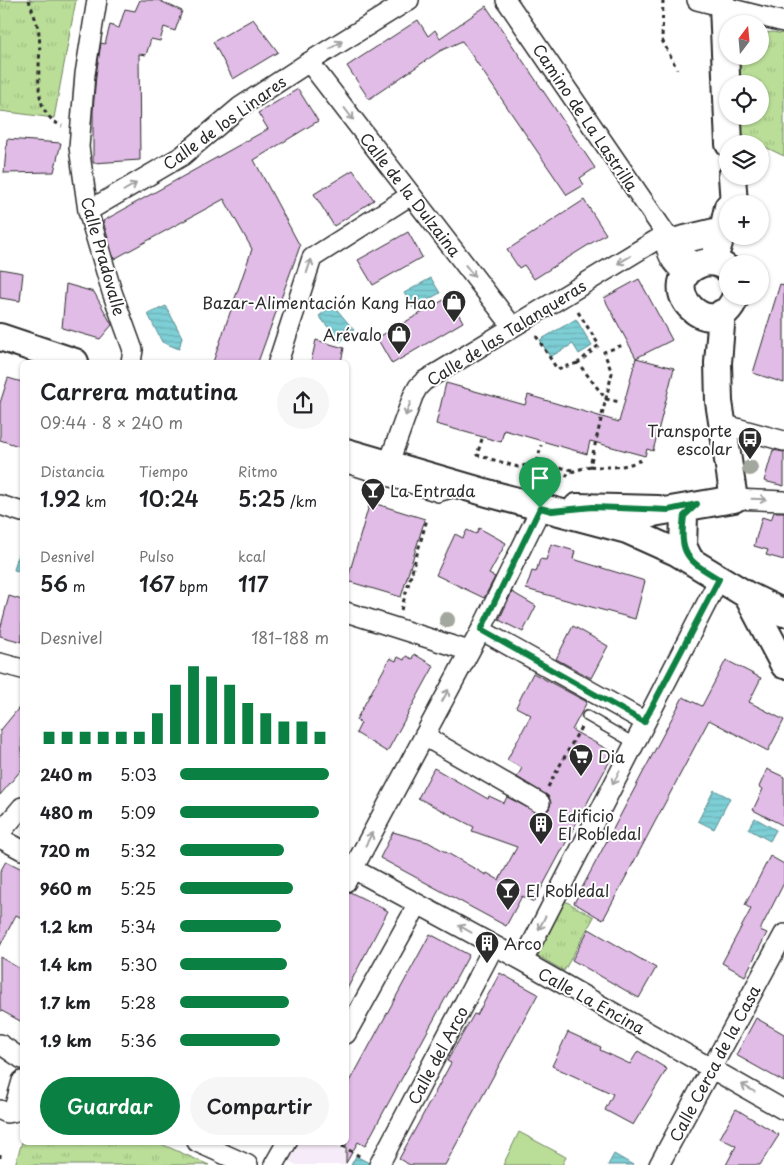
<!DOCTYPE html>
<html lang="es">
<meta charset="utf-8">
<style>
:root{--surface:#fff;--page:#f6f6f6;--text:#202124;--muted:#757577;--accent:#0b8043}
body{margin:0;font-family:"Playpen Sans",sans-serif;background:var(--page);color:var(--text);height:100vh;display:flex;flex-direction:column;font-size:19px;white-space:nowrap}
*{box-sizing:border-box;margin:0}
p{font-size:16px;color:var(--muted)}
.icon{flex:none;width:28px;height:28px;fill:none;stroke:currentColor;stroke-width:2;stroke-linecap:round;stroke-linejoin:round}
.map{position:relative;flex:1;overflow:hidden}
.details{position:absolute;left:20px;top:360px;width:329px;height:785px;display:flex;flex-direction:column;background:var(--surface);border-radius:8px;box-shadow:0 1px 4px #0004}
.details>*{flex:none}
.needle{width:32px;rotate:16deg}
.tools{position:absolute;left:719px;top:15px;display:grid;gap:10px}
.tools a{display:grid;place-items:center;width:50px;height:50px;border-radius:50%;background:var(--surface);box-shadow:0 1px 4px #0004;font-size:25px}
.pin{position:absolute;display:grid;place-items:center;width:42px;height:42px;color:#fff;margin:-51px -21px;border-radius:50% 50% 50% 0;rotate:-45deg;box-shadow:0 0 5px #0007}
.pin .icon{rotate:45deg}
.round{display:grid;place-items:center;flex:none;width:52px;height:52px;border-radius:26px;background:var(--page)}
.overview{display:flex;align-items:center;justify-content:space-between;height:85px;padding:0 20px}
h1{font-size:22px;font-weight:600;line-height:38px}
.figures{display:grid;grid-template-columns:repeat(3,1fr);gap:8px;height:85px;padding:5px 20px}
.figures div{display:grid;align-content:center}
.figures b{font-size:21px;font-weight:600}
.figures small{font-size:14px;font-weight:400}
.figures p{font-size:14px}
.chart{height:140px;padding:10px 20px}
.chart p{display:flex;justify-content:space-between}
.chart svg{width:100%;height:90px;margin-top:5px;stroke:var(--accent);stroke-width:6}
.primary-button{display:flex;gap:10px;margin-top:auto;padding:10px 20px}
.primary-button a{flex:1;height:58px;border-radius:30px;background:var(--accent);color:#fff;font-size:20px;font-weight:600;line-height:58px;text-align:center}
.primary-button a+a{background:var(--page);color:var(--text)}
ul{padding:0 20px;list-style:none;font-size:16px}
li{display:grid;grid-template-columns:80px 60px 1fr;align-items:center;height:38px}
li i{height:12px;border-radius:6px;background:var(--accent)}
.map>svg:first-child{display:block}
.built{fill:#f6ebf8}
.grass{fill:url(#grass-tufts);stroke:#728462}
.pitch{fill:#bade98;stroke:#728462}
.water{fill:url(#water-rules);stroke:#5c8d91}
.building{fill:#e0bce6;stroke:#2b2b2b}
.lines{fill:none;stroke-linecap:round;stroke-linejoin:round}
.lane-casing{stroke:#2b2b2b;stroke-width:12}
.street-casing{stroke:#2b2b2b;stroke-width:22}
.secondary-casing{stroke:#2b2b2b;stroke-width:30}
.path{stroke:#2b2b2b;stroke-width:3;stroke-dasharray:4 4;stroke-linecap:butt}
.lane{stroke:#fff;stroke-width:9}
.street{stroke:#fff;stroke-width:19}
.secondary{stroke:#fff;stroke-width:26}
.tree{fill:#a2a89d}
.oneway{stroke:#a0a0a0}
.route-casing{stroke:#fff;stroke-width:10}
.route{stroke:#0b8043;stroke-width:6}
.labels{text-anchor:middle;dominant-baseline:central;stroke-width:4;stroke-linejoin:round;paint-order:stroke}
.street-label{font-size:16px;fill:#2b2b2b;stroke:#fff}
.poi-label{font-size:16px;fill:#2b2b2b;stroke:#fff;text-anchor:start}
</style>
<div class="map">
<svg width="784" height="1165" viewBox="0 0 784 1165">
<defs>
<pattern id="grass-tufts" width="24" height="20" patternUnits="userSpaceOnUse" patternTransform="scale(1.25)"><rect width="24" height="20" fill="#bade98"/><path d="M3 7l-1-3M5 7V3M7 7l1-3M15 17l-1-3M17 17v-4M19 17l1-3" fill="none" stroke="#a0bf83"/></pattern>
<pattern id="water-rules" width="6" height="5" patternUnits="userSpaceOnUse" patternTransform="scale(1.25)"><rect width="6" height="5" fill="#7dced5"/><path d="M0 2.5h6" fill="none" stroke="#6cb1b7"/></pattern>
</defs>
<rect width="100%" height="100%" fill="#fff"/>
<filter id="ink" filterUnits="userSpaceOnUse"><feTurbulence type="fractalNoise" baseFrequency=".02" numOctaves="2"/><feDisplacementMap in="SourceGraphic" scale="10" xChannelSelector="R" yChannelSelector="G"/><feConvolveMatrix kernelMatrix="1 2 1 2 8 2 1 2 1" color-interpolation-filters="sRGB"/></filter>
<g filter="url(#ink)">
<path class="built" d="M298,1143H329L352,1155L346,1165H296L288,1160Z"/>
<path class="grass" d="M0,0H76L54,118L0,111Z
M772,32L784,34V156L742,136L741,116H760V84H739L738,56H760V34Z
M565,901L594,917L564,971L535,954Z
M22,1142L159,1143L209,1165H15Z"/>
<path class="pitch" d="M519,1132L566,1157L562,1165H503Z"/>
<path class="water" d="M431,278L440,293L413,308L404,293Z
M333,305L354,330L340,342L319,316Z
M166,306L182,337L179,349L162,342L148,314Z
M576,319L592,346L579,354L573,344L550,357L540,340Z
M20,547L22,548V572L14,570Z
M714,790L730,798L714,829L698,821Z
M755,818L776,830L770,841L748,829Z
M614,1154L633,1165H608Z
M356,1156L373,1165H351Z"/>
<path class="building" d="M140,0H158L182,11L175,31L164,27L160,41L151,39L146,55L139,54L140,160L93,163V111L96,75L101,43L105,44L110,25L119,28L125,9L135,11Z
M486,6L595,168L580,178L584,185L567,195L462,41L440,51L369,99L347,66L418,20L428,36L435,30L440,38Z
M253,19L278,52L233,79L213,42Z
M298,89L318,121L254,160L300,246L258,362H213L252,249L224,199L114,259L103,221L268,129L258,113Z
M7,139L61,143L54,172L4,173Z
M353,170L374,200L334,226L314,194Z
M584,200L606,234L534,279L524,265L519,268L507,250Z
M408,232L422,257L373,285L358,260Z
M0,269L23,273L20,301L0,298Z
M639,279L672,340L636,358L604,298Z
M66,284L94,292L112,325L100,339L62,328Z
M780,284L784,285V383L753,373Z
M449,297L463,322L392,364L377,338Z
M316,340L344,348L341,362H311Z
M636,358L674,368L653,451L647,449L645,456L590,441L587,454L504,430L501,442L436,424L446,383L525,405L528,395L619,422Z
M8,378L22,382V447L0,440V403Z
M773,450L784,452V486L764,481Z
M370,502L425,519L401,597L347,581Z
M774,512H784V560L766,555L768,550L754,546L762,517L771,520Z
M479,528L506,543L489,574L495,577L484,598L436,575L455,534L463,538L467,530L476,534Z
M551,544L575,551L573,559L645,581L635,619L526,589L532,571L536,572L540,559L546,560Z
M512,592L536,606L523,632L499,620Z
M9,596L22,600V642L0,636V630Z
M573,626L608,646L591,678L556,659Z
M414,654L434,666L387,752L356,733L361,723L356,720L390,658L396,661L398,657L404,660L406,656L412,659Z
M726,660L761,678L749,702L784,720L768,751L709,720L603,920L574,903L683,697L702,706Z
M533,673L587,702L572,730L614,753L534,902L522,896L506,926L380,858L393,832L428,842L486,875L487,873L499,880L517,847L472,831L474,827L418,798L434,768L488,799L489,796L504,803L507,797L540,814L545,813L549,809L551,803L549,797L517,777L522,768L507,760L531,715L516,707Z
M22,704V769L0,795V731Z
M767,769L784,777V826L753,810L763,789L759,787Z
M770,856L784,864V883L760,930L767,933L745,976L722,963L751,909L745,905Z
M6,861L22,869V918L16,915L0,946V872Z
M350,892L388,911L346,991V893Z
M589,929L656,968L639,998L572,960Z
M430,934L469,955L365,1146L358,1142L346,1163V1089Z
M0,957L22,970V1022L0,1010Z
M500,973L538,994L445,1165H410L399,1159L451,1063L447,1061L474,1014L477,1015Z
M756,1018L784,1034V1082L736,1055Z
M568,1032L601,1047L600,1050L630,1064L638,1051L667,1069L633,1125L605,1110L613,1094L552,1066Z
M736,1109L779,1135L760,1165H726L736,1146L720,1138Z"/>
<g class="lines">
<defs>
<path id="lane" d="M346,468L438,497L456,492
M587,716L634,743"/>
<path id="street" d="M97,0L85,74L79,147L88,211L112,292L133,350L131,362
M506,0L666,234L696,266
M697,0L784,22
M309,62L513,327
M88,211L182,156L240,107L309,62L409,0
M666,236C664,254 672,264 686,276
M278,362L312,258L411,195
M722,424L784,441
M388,465L413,396L418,387L424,381L666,234
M734,499L784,501
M0,505L22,512
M346,612L469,651
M481,630L644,721
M0,663L22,669
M424,736L540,803
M0,833L22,807
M0,838L22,850
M346,865L523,961L784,1110
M346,882L481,630L541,508
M523,961L719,579
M346,1034L418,904
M0,1044L22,1059
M0,1110L7,1113L13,1112L22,1081
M197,1142L248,1165
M274,1165L287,1142
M379,1165L494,946
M659,1165L784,934"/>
<path id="secondary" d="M723,6L729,144
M732,176L734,204
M673,242L723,230
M713,262L723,230L728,207
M728,269C719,262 708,260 698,265C652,286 715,350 736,296
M0,337L75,362
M346,452L491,494L627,530L676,552L747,595L784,613
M577,507L658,509
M684,516L683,546L690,560
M627,530L634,522L653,513L734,499L719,402L718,363L722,313
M747,595L784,665"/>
</defs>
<use href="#lane" class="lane-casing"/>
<use href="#street" class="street-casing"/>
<use href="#secondary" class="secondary-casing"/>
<path class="path" d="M29,0C32,11 38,23 39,34C43,63 27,111 62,126
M663,0L662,40L677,69
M578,312L599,345L578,363L606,399L620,402
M536,336L557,369L578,363
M482,439L477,455L518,467L537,463L541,445
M537,463L573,470
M590,466C609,468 624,468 641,460
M566,477L568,473L590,466L612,373L604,352L623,345
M401,610L427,519
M548,787L581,727
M335,1142L361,1157
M0,1154V1162"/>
<use href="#lane" class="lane"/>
<use href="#street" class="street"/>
<use href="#secondary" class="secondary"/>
</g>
<g class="tree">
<circle cx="750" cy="468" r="8"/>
<circle cx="447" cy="620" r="8"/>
</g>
<defs><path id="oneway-shaft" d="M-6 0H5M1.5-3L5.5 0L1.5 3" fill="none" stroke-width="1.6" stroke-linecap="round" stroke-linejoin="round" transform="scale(1.25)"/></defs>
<g class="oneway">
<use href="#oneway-shaft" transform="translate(336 45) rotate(-32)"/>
<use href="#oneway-shaft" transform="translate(349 114) rotate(53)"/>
<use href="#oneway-shaft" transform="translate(130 187) rotate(-30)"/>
<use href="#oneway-shaft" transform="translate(624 260) rotate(149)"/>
<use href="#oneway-shaft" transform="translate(309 266) rotate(-72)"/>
<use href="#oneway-shaft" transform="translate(470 271) rotate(52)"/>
<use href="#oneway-shaft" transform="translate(408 409) rotate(110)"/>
<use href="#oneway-shaft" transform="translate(759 499) rotate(2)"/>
<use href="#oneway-shaft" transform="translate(445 696) rotate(-62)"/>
<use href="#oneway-shaft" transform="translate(616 778) rotate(117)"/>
<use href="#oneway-shaft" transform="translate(369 839) rotate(-62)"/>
<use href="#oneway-shaft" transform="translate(542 923) rotate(117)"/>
<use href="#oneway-shaft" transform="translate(465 929) rotate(-151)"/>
<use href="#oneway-shaft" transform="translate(748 1088) rotate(-150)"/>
</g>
</g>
<g class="lines" filter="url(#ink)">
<defs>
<path id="route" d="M697,504L684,516C679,555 687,560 719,579L644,722L481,630L540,508L552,511L593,507L669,510Z"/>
</defs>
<use href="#route" class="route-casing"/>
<use href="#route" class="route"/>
</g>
<defs>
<symbol id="shop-pin" viewBox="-11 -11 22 30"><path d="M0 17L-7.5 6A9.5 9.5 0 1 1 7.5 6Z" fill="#2b2b2b" stroke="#fff"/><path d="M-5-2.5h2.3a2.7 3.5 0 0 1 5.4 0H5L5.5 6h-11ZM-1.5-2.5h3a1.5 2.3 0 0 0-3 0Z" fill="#fff"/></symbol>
<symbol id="bus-pin" viewBox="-11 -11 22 30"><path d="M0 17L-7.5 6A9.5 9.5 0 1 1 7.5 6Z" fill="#2b2b2b" stroke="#fff"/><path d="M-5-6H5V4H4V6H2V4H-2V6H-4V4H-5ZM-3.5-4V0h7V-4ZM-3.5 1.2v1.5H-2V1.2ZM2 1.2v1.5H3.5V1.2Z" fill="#fff"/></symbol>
<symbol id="bar-pin" viewBox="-11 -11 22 30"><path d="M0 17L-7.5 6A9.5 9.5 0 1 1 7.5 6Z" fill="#2b2b2b" stroke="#fff"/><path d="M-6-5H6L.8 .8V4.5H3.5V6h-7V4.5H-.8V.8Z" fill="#fff"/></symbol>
<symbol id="supermarket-pin" viewBox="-11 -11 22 30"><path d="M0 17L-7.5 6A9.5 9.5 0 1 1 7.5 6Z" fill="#2b2b2b" stroke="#fff"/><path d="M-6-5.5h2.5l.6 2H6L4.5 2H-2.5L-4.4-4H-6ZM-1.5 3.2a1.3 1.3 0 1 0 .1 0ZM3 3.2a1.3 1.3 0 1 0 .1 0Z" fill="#fff"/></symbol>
<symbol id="building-pin" viewBox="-11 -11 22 30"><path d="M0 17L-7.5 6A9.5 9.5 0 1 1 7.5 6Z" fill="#2b2b2b" stroke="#fff"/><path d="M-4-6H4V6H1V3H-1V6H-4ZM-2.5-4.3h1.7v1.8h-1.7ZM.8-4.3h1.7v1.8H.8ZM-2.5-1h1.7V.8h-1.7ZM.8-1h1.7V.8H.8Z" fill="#fff"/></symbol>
</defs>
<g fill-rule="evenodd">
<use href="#shop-pin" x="440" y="288" width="28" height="38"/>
<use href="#shop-pin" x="385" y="320" width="28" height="38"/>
<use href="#bus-pin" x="736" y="425" width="28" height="38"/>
<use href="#bar-pin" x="359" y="476" width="28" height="38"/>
<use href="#supermarket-pin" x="567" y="742" width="28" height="38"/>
<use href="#building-pin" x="527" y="810" width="28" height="38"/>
<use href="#bar-pin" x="494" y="876" width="28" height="38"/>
<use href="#building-pin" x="473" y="929" width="28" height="38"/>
</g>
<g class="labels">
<g class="street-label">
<text transform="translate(586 117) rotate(56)">Camino de La Lastrilla</text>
<text transform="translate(224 122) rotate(-36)">Calle de los Linares</text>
<text transform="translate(411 194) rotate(52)">Calle de la Dulzaina</text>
<text transform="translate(104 256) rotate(74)">Calle Pradovalle</text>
<text transform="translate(506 332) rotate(-32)">Calle de las Talanqueras</text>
<text transform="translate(592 1000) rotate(29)">Calle La Encina</text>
<text transform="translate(437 1055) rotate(-62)">Calle del Arco</text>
<text transform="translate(714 1063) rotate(-62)">Calle Cerca de la Casa</text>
</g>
<g class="poi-label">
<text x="436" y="302" text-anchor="end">Bazar-Alimentación Kang Hao</text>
<text x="382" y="334" text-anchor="end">Arévalo</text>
<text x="732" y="430" text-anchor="end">Transporte<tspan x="732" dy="18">escolar</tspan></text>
<text x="390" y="490">La Entrada</text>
<text x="598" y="756">Dia</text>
<text x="558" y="815">Edificio<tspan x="558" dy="18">El Robledal</tspan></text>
<text x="526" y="890">El Robledal</text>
<text x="504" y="943">Arco</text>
</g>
</g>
</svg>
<div class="tools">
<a><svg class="needle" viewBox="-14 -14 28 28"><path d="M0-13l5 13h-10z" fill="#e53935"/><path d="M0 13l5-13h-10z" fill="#757577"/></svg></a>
<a><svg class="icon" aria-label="locate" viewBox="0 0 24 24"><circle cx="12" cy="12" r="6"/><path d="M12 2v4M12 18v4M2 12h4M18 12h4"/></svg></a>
<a><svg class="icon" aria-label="layers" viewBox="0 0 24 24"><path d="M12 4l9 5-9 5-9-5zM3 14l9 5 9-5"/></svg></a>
<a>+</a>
<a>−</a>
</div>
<div class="pin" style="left:540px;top:508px;background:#1e9e55"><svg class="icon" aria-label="arrive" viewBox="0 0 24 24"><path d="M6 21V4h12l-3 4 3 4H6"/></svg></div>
<section class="details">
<div class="overview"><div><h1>Carrera matutina</h1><p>09:44 · 8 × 240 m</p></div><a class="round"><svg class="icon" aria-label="share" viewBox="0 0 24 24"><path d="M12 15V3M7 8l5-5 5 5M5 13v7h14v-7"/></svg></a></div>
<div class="figures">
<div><p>Distancia</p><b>1.92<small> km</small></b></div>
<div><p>Tiempo</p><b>10:24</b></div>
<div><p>Ritmo</p><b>5:25<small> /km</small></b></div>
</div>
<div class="figures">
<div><p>Desnivel</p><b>56<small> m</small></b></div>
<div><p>Pulso</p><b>167<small> bpm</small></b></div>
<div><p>kcal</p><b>117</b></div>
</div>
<div class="chart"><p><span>Desnivel</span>181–188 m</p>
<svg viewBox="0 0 160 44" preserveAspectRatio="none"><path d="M5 44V38M15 44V38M25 44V38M35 44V38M45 44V38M55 44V38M65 44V29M75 44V15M85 44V6M95 44V11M105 44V15M115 44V24M125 44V29M135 44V33M145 44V33M155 44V38"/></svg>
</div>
<ul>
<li><b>240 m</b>5:03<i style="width:100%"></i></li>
<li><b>480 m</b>5:09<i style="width:93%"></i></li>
<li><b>720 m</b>5:32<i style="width:70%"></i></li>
<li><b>960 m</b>5:25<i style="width:76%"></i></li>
<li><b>1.2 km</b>5:34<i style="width:68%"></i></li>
<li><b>1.4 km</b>5:30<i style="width:72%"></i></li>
<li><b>1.7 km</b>5:28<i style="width:73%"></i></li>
<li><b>1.9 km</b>5:36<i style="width:67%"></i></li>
</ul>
<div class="primary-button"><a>Guardar</a><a>Compartir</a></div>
</section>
</div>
